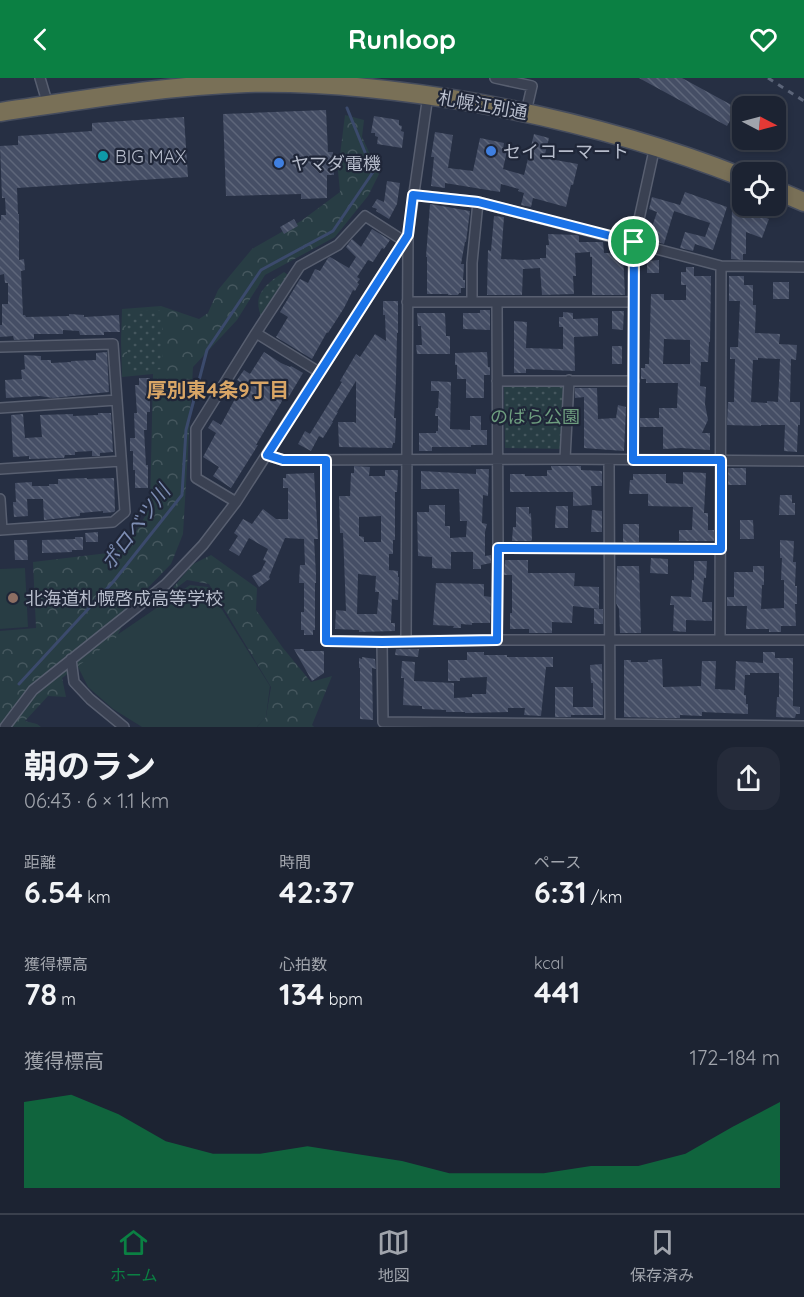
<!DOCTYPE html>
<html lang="ja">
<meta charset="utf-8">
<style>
:root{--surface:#1c2332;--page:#252b3a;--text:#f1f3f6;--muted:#a0a4ac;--line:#3a404d;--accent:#0b8043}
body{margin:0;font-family:Quicksand,"Noto Sans JP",sans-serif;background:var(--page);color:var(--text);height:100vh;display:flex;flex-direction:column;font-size:22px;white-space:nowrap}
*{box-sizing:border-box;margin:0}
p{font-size:20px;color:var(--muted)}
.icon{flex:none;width:33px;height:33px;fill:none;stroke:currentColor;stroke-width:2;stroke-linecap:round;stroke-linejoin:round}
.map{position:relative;height:649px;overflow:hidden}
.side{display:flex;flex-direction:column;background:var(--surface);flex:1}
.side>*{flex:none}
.needle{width:39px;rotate:96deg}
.controls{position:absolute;left:732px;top:18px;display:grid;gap:12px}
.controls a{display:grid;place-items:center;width:54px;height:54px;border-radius:12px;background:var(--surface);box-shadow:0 3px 9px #0003,0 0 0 2px var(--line);font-size:30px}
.pin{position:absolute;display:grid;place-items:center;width:51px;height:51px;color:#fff;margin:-26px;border:3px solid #fff;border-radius:50%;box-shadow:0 2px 6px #0007}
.round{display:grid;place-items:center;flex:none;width:63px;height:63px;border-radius:18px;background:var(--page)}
.summary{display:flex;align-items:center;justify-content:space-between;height:102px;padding:0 24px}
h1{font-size:33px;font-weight:700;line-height:45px}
.metrics{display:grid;grid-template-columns:repeat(3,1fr);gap:9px;height:102px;padding:6px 24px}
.metrics div{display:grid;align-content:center}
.metrics b{font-size:30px;font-weight:700}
.metrics small{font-size:16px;font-weight:400}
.metrics p{font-size:16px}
.chart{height:168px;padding:12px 24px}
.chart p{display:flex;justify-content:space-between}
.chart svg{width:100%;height:108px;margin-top:6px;fill:var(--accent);opacity:.7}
header{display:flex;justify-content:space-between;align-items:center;height:78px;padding:0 24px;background:var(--accent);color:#fff;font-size:27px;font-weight:700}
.tab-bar{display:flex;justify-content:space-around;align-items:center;height:84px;border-top:2px solid var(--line);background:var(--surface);font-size:16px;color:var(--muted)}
.tab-bar a{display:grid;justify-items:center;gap:3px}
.tab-bar .active{color:var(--accent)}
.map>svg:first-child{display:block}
.grass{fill:#283d44}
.forest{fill:url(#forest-crowns)}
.park{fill:url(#park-dots)}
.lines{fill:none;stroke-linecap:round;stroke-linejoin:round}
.stream{stroke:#3b4a6c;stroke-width:3}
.building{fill:url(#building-back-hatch);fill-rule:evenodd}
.street-casing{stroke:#585f70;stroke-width:12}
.highway-casing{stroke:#454c5d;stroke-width:21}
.street{stroke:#3a4152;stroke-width:9}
.highway{stroke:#797057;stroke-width:18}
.rail{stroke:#5c6579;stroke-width:3;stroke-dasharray:6 6;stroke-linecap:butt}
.route-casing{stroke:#fff;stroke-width:12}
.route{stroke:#1a73e8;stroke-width:8}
.shop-dot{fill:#3f7fe0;stroke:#1f2638;stroke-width:2}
.culture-dot{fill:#0f9aa8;stroke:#1f2638;stroke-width:2}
.education-dot{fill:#8d6e63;stroke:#1f2638;stroke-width:2}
.labels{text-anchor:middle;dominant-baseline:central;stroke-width:4.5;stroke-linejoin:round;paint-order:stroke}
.street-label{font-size:18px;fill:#b7bdcc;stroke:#1f2638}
.poi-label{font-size:18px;fill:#b7bdcc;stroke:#1f2638;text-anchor:start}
.park-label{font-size:18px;fill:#6e9e7f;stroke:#1f2638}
.neighbourhood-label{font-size:20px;font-weight:bold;fill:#d9a666;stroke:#1f2638}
.water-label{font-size:20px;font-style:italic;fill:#7e8eb4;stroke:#1f2638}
</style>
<header><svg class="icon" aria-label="back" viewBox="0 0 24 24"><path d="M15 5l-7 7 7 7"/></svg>Runloop<svg class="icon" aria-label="heart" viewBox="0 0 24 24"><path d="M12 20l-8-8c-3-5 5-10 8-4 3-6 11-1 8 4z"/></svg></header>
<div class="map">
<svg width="804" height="649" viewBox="0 0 804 649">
<defs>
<pattern id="forest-crowns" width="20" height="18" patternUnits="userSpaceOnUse" patternTransform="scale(1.5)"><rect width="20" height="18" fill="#283d44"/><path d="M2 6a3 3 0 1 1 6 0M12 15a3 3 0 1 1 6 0" fill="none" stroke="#45575e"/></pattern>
<pattern id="park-dots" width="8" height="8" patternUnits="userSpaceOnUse" patternTransform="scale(1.5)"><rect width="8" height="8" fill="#283d44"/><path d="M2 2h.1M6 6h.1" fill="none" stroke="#45575e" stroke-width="1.8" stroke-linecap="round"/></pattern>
<pattern id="building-back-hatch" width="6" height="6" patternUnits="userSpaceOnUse" patternTransform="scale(1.5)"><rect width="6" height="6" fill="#454e65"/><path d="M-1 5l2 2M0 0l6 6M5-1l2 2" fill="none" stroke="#5e667a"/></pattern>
</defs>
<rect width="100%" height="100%" fill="#262f43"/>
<path class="grass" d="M25,490L28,549L0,551V491Z
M190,507L208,509L270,608L266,639L257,649H142L113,631L88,609L76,585Z"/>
<path class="forest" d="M345,37L364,42L362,59L379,96L368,118L335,159L265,197L237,242L193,289L183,456L171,486L135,523L116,560L62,600L66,619L48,618L25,643L37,646L41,649H0V553L36,550L33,484L108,475L126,470L150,430L153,296L122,299L121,263L122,231L161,228L199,241L208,235L218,212L252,171L301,143L340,114L338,93Z
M211,477L257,510L256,532L283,570L311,604L332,598L312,647L314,649H257L266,639L271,609L209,506L187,502L166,518L193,486Z"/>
<path class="park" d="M284,194L288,197L262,240C251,217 266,206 284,194Z
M162,232L163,291L128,294L125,234Z
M566,305L564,371L505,370L504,306Z"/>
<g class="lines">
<path class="stream" d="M19,606L113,504L182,417L186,352L207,272L261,192L333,153L373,94L347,30"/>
</g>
<path class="building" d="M639,0H682L737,30L727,48Z
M326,32L328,74H333L334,97H327V120L301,121V116L226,118L223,36Z
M374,38L399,42V47L402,48L401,53L404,54L402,70L377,66L378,59L375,58V55H371Z
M184,39L188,99L17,110L18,136H19V182L24,181L25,192L21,193L23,237H25L26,239L69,238V236L84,237V239L119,237L120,254H104V257H80L79,253L63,252V256H34V261L14,262L13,258L0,259V247H2V226H8V205H5L4,196L0,197V142H1V137H6L5,120H2L0,68L18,67V58L92,53V45Z
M435,54L453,57L448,90L473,93L480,60L504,65L503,72L507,73L503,91L524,97L534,56L549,60L544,80L578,86L573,107H571L566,129L533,120L531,129L521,127L524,115L518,113L519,111L501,106L500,114L445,105V110L431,108L434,79H431Z
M387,103L400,105L397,126L389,141L376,133L377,131L372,129L377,121L384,124Z
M685,114L727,129L713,172L695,166L693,173L680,170L685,154L705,159L710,145L674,133L664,166L654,163L656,157L650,155L657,134L649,131L652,119L680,127Z
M430,126L470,133L466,164H465L461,186H464L463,202H465V210H461V215H459L458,217H448V216H427V179H426Z
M732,130L740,133V131L769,141L762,160L746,154V176H743V182L731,181Z
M494,138L504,139L501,181L523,182L540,181V180H546V167H549L548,156L577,157L579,158V164H603L604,175H623L625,217H592V179H590V174L575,175L576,198H573L574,216L542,217L540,190L523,191L522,217H487L488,172L491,173Z
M294,141L298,148L284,156L280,149Z
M372,151L390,162L384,171L382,170L373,184L368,182L357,199L360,201L357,205L359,206L355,213L353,212L344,230L328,255L327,254L312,281L276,259L288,239L280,234L300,201L308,205L315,191L320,193L328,180L330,179L349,190L356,179L346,169L352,161L361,169Z
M659,182V195H647V183Z
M686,189H694V198H711L710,264H709L708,284H701L700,308L706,309L705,326L708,342L702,355H710V372L681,370L663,371V349H640V340H659V330H677L678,305H646V301H641V290H645V286H649L651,216H664V222H686V207H681V194H686ZM664,261L690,262V286H663Z
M729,198H744V207H753V227H756L755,255L780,256L779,266L797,267L796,282L791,281L790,324H800V347H798L797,374L784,373L785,347H761V348L727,347L728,324H734L735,281H730V269H738L740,223H729ZM758,280L780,281L778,324L767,323V325L751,324L753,282H758Z
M773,204H789V221H773Z
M383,223H398V255H397L396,301L394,340H396L395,365H393L392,370L339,369L338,344H354L356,345V303L337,334H338L332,344H333L323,360L319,358L311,373L298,366L305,353L310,356L342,304L340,303L356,276L360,279L375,256L386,263L385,237H383Z
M480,232H490V252L463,251V235H480Z
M612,233H624L623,252L612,251Z
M563,234L573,235V241L598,240V258L574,259L575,293L526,291V295H514V243L527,244L526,270L563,271V249H559V239H563Z
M417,235H445L446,258H450V276H417L416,267H422L421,248H418Z
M612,268H622V286H612Z
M107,274L109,314L53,320L40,318L6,320L5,302L22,301L21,292L25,291L24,277L41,278V282H51V285L71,284V283L96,282V275Z
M264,274L281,285L290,289L291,288L303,295L288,320L285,318L256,367H258L231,410L213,398L219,389L203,379L216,355L208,350L213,342L221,347L243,306L237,302L244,292L250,296Z
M487,274L488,289H490V297H484V320H466V301H457V287H455V275Z
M139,300H150V334H147V352H144L146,387H148V410H135V392H133V373H130V360H135L134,335H137L135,307H139Z
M431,303L451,304L450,351L470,352V338H481V352H487V367H471V369H432V373H419V355H436V353H438V338H435L436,330H438L439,313H431Z
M575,310H597L598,341L616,340L618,327L626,329L624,373L584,370V319L575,320Z
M98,335H111L113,374L100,375V378H92V373L75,374V377H65L64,380H61L29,381V378L13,379L11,337L23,336L25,360L42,359L40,337L73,336V338L98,337Z
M354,388L370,389L369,398H385V392H398L397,414H395V462H393V476H389V492L398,493V499H399L398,522L392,521L391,545H395V553L359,554V552L335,551L336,532L346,533L343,455H340L339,418H350L351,395H354ZM381,438V464H364V459L359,458V439ZM358,496L376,498L375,514H379L377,536H357Z
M551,388H581V392L602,393V408H591L592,427L573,428V414H510V396H525V398H547V392H552Z
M728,390H746V407H728Z
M476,391H489L488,418L483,417L482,445L487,446L485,454V478L491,477V485L481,487V491H473V474H451V491L432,490V479L418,478L417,434H429V427H445V448H450V460L466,459L467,443H460L459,411H421V393L476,396Z
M683,394L706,395L704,435H708V452H714V463H679V452H692L693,429L648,428V416H629L630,402H633V396H666V405L683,406Z
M314,395L318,461H314L316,497V505H315V552H313V557H304V552H301V534H304V505H299L300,487H305L304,461L285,460L269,499L270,501L259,509L252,498L261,493L266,483L263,482L268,471L249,460L239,478L229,472L238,458L234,455L243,441L252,446L263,431L276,441H288V410H283V400H286V396Z
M87,400V401L114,400L115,433L114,434L103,435V433L80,435V438L44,442L43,421H27L28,438L14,439L13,424H16L15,405L32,404V408H49V406H58V401Z
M780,417H792V425H795V437H779Z
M556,428H568V450H555Z
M516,429H529V436L531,435L532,462L531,463H512L513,449H516Z
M592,432L602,433V454H591Z
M740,442H753L754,461H740Z
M623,446H639V464H623Z
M98,454V464H86L85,455Z
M75,459H83V472H72V474L42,475V462L75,461Z
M14,462H27L28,482H15Z
M780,462L794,463L793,484H796L795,508H797V526H795L796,548H781V554H769V551H746L747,528H727V519H734V494H753V488H764V507H762L761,531L784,530V502H781L782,480H780Z
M651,480L668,481V496L650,495Z
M505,482H528V495H575L574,508L599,509V531L573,528L572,545L552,544V555H529V551H510V535H512V497H504Z
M694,483H707L706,500H704L702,524H712V543L686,542V554L673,553L674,527H670L671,518L691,519L692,502H694Z
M617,488H639L641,555H620L619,531L616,525Z
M436,505L484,506V518L491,519L490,545H472V547L461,546V550H453L454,548L433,547Z
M594,531H603V546H594Z
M294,571H304V573H324V595L312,603Z
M396,571H419L418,579L395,577Z
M467,574H484V577H507V579H553V589H546L541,638L524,637L525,630H508V634L465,635V634H446V632L422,631V628L403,627L404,600H401L402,583L415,584L414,603L454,605V620L472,619V616H486L487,599L460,600V603H448V582H467Z
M763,574H775V580H793V628L800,629V636H796L795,640L776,639L777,619H779V595H750V597H745L744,617H746V626H748V636L702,634V638L680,637V640H659L624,639V582H631V584H648V582L662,581L663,609L701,608L702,583H716L715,611L735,612L736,583L763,585Z
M362,579L375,581L376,591L372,590L373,642L360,641V590H359V580L362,581Z
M602,586L603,637H571V639H555V609H573V629H593V605H591L590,587Z"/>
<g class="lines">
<defs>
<path id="street" d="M40,0L48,27
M495,0L532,8L526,34
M428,17L408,157L406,563L497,562H804
M413,117L478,124L721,188L804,189
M472,223V185L478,124
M407,224H633
M497,224L498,470L497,562
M256,255L319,294
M0,269L113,266L125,434L113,444L0,452
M497,303H634
M0,330L117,322
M267,377L283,382L565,381L804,383
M565,381L569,302
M326,382V563H406
M609,382L610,646
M633,382L634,164L655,68
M0,391L121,383
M0,421L2,452
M236,424L196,400V351L256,255L300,188L338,167L365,138L404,163
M498,470L721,471
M720,562L721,188
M382,564L383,644L804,648
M71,581L74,604L90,621L124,649
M5,649L33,612L166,506L203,467L236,424L408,157"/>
<path id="highway" d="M0,34C82,22 164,8 247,5C324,3 401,12 477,25C568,42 656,65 742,99
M776,112L804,124"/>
</defs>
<use href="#street" class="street-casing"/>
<use href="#highway" class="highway-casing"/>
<use href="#street" class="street"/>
<use href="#highway" class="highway"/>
<path class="rail" d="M768,0L804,23"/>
</g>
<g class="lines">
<defs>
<path id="route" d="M413,117L478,124L634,164L633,382H721V471L498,470L497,562L382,564L326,563V382H283L267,377L408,157Z"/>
</defs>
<use href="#route" class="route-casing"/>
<use href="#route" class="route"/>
</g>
<g class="shop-dot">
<circle cx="491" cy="73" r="6"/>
<circle cx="279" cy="85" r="6"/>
</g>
<circle class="culture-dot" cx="103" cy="78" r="6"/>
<circle class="education-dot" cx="13" cy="520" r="6"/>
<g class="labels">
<g class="street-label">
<text transform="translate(483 27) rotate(10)">札幌江別通</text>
</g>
<g class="poi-label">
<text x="503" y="73">セイコーマート</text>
<text x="115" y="78">BIG MAX</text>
<text x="291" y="85">ヤマダ電機</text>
<text x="25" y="520">北海道札幌啓成高等学校</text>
</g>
<g class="park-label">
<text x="535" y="338">のばら公園</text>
</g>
<g class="neighbourhood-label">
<text x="218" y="311">厚別東4条9丁目</text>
</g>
<g class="water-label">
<text transform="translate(135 449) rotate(-53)">ポロベツ川</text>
</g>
</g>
</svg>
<div class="controls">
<a><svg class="needle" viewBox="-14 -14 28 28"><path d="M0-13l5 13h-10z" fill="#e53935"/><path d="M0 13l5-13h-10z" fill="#a0a4ac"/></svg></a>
<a><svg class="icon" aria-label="locate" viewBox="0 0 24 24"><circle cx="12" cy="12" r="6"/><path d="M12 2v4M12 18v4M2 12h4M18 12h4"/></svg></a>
</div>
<div class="pin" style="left:634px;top:164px;background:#1e9e55"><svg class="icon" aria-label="arrive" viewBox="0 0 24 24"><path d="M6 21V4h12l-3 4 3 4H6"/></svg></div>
</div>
<section class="side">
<div class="summary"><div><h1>朝のラン</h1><p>06:43 · 6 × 1.1 km</p></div><a class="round"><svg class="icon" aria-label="share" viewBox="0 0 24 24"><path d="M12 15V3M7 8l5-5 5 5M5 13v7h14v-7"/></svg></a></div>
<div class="metrics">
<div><p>距離</p><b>6.54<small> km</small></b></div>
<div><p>時間</p><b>42:37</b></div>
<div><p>ペース</p><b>6:31<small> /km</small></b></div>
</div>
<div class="metrics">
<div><p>獲得標高</p><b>78<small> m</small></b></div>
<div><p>心拍数</p><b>134<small> bpm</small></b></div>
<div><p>kcal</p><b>441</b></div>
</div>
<div class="chart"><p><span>獲得標高</span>172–184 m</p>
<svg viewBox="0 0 160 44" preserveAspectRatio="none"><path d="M0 44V9L10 6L20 14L30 25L40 30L50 30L60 27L70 30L80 33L90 38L100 38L110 38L120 35L130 35L140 30L150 19L160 9V44z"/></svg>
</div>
</section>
<nav class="tab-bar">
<a class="active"><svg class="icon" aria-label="home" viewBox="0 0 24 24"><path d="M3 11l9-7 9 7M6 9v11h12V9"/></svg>ホーム</a>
<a><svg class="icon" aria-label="map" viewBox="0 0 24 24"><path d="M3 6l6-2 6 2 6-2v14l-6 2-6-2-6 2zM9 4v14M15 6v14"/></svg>地図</a>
<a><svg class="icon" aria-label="saved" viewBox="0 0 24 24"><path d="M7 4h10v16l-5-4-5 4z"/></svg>保存済み</a>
</nav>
